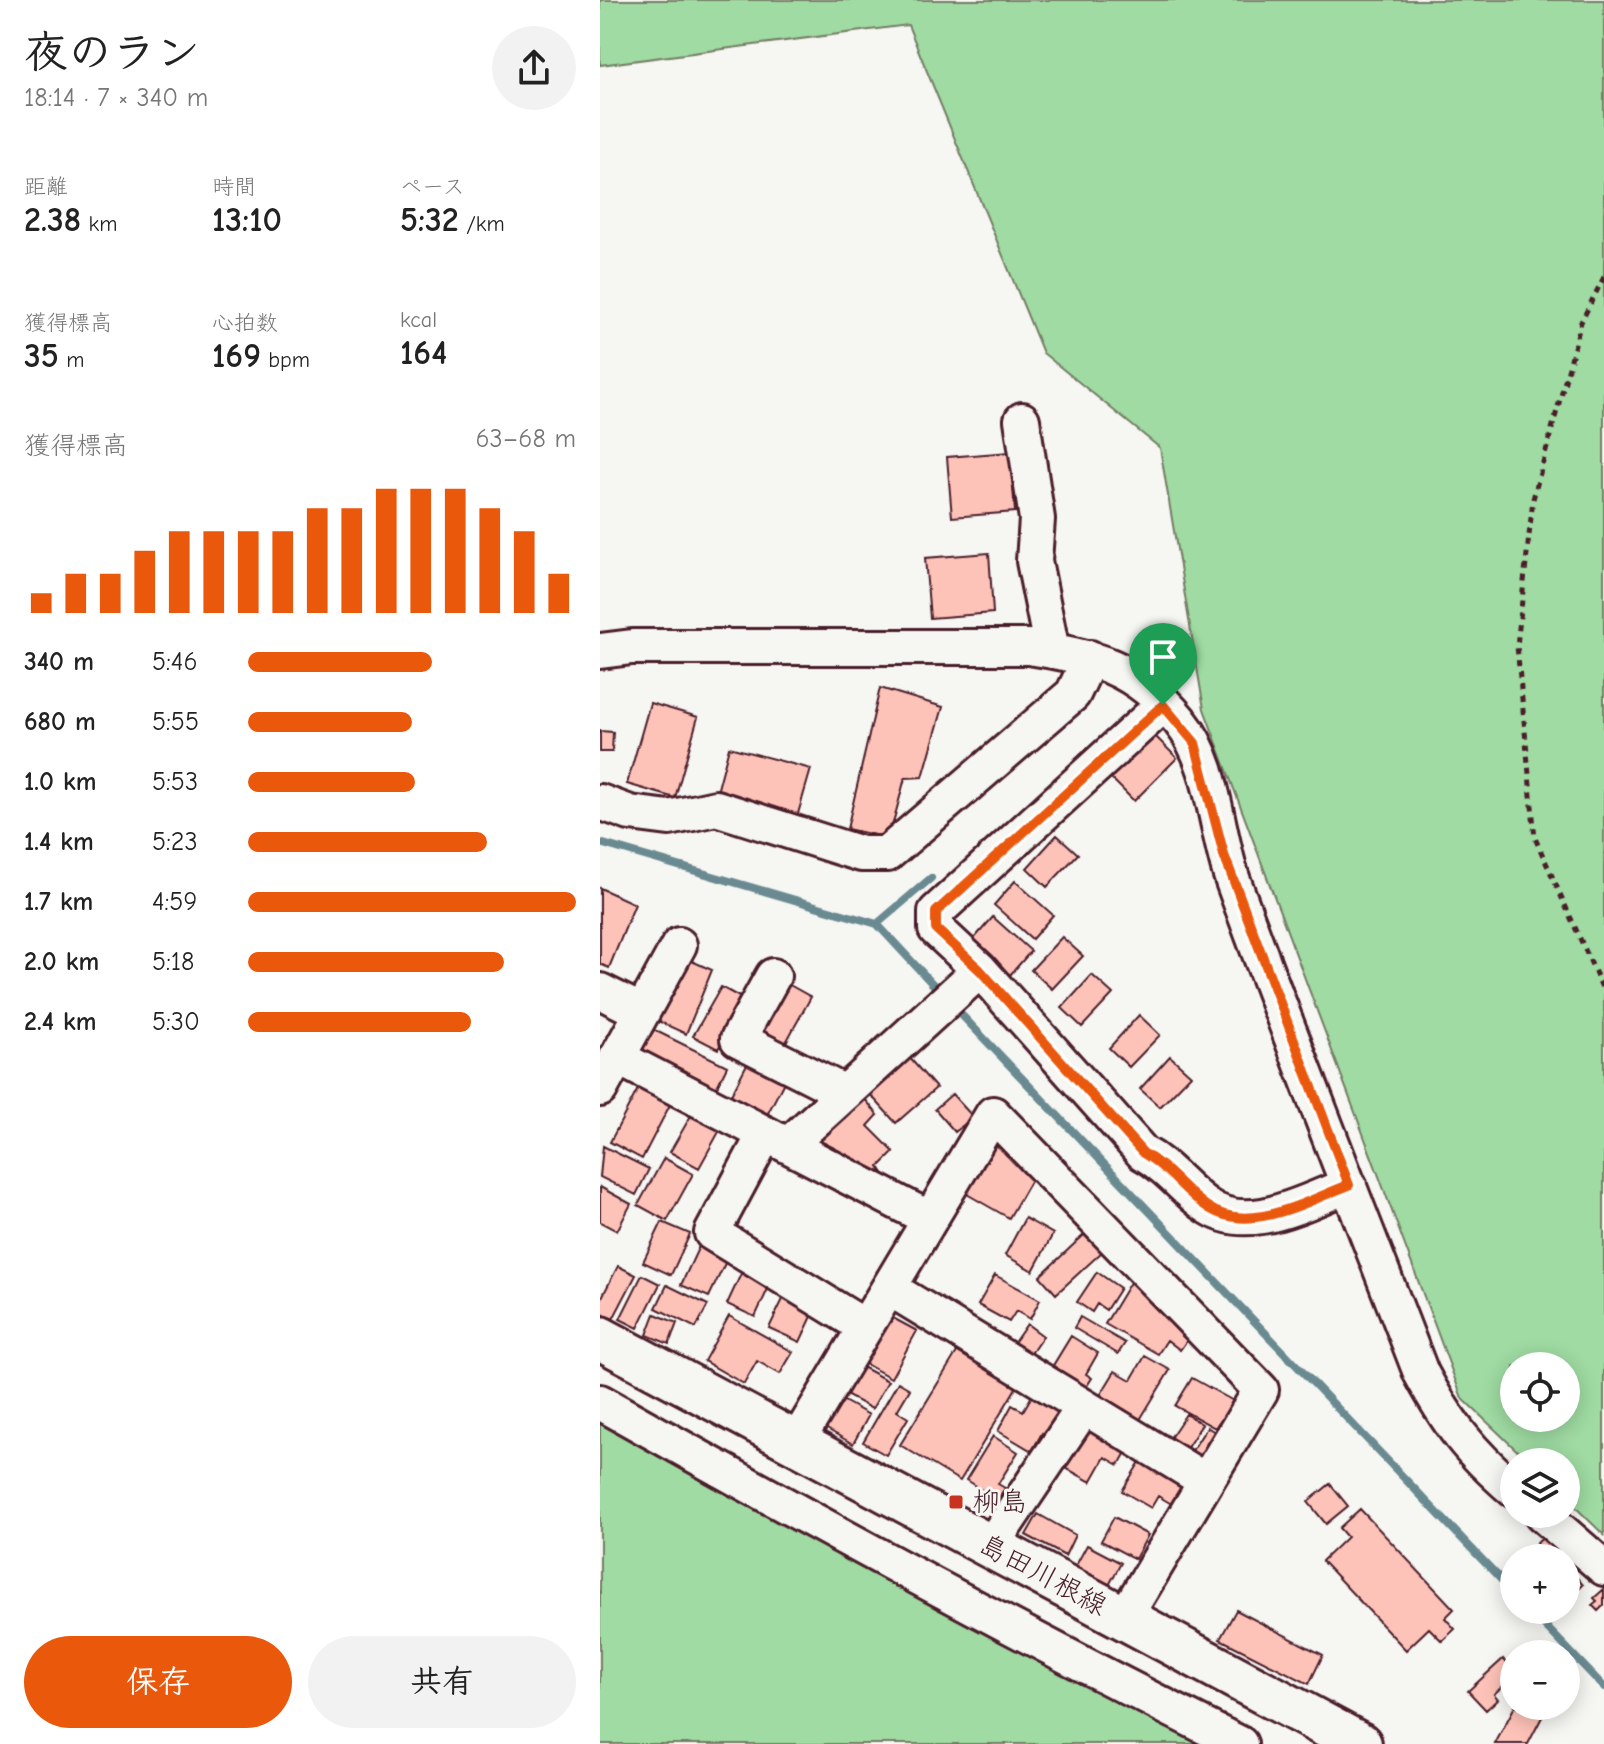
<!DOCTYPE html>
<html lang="ja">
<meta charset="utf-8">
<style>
:root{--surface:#fff;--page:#f2f2f2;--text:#222;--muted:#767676;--accent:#ea580c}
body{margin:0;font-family:"Comic Neue","Klee One",sans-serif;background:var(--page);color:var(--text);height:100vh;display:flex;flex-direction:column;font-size:30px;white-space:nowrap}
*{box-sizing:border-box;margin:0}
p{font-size:26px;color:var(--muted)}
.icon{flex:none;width:44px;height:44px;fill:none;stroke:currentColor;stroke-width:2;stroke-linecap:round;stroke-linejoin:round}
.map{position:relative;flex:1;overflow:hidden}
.details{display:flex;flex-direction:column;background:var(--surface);width:600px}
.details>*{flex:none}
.buttons{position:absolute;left:900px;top:1352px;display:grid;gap:16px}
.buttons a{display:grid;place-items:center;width:80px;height:80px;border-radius:50%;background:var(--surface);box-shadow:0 4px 20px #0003;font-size:40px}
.pin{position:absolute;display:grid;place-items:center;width:68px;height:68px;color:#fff;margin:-82px -34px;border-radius:50% 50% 50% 0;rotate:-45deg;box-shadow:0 0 8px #0007}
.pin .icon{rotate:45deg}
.round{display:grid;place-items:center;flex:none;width:84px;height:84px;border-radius:42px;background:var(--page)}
.head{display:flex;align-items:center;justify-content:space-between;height:136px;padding:0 24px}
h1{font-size:44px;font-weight:700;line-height:60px}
.metrics{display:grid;grid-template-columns:repeat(3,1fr);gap:12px;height:136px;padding:8px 24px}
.metrics div{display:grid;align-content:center}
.metrics b{font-size:34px;font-weight:700}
.metrics small{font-size:22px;font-weight:400}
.metrics p{font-size:22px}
.chart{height:224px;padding:16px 24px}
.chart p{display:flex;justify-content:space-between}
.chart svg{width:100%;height:144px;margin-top:8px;stroke:var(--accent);stroke-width:6}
.cta{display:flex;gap:16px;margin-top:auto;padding:16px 24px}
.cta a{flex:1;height:92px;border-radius:48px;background:var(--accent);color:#fff;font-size:32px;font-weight:700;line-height:92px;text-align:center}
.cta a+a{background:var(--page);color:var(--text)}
ul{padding:0 24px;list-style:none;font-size:26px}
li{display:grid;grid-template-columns:128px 96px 1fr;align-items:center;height:60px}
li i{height:20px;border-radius:10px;background:var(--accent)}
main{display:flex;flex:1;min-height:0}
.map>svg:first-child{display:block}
.green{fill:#9fdba2;stroke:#747d66;stroke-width:2;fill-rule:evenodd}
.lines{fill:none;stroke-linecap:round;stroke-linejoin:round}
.stream{stroke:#6a8a92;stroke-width:8}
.building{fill:#fec3b8;stroke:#4a1f2b;stroke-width:2}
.minor-casing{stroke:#4a1f2b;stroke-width:40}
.major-casing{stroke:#4a1f2b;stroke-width:48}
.path{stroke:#4a1f2b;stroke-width:5;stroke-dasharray:6 6;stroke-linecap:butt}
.minor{stroke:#f6f6f2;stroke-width:34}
.major{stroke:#f6f6f2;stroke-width:42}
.route-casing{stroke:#fff;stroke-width:16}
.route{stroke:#ea580c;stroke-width:10}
.poi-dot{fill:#c8321e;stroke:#f6f6f2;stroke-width:3}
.labels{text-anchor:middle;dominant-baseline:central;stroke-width:6;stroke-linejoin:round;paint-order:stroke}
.poi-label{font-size:28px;fill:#4a1f2b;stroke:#f6f6f2;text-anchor:start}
.street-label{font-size:28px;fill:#4a1f2b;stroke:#f6f6f2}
</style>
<main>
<section class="details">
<div class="head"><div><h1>夜のラン</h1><p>18:14 · 7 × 340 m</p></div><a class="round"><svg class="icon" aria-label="share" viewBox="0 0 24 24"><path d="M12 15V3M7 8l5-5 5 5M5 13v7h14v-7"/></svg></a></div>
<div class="metrics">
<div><p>距離</p><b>2.38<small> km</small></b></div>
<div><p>時間</p><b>13:10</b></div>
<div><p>ペース</p><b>5:32<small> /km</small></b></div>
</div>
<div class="metrics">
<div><p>獲得標高</p><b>35<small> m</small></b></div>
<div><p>心拍数</p><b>169<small> bpm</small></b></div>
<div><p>kcal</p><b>164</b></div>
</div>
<div class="chart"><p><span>獲得標高</span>63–68 m</p>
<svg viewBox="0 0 160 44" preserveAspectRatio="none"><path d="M5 44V38M15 44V32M25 44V32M35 44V25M45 44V19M55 44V19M65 44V19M75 44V19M85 44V12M95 44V12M105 44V6M115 44V6M125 44V6M135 44V12M145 44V19M155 44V32"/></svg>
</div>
<ul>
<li><b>340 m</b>5:46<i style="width:56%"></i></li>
<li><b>680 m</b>5:55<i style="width:50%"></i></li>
<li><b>1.0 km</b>5:53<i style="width:51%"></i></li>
<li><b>1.4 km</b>5:23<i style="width:73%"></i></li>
<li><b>1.7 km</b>4:59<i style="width:100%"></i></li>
<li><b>2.0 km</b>5:18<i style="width:78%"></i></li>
<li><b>2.4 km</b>5:30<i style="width:68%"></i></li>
</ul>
<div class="cta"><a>保存</a><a>共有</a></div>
</section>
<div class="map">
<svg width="1004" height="1744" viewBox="0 0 1004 1744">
<rect width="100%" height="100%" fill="#f6f6f2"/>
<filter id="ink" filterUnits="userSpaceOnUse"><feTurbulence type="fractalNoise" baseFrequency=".0125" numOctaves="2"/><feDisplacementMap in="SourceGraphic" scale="16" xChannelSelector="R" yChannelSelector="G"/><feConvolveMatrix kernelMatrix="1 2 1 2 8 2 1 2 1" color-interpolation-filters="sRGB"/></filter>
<g filter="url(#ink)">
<path class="green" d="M0,0H1004V1535L966,1498V1462H929L862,1398L604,709L560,448L443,353L308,25L0,65ZM914,1366H966V1418H914Z
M0,1401L606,1744H0Z"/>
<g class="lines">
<path class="stream" d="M0,843L277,924L341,993
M277,924L331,878
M353,1006L914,1593
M930,1610L1004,1687"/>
</g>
<path class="building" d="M410,452L415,512L352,517L347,457Z
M389,553L393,613L330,618L325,558Z
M280,688L343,707L323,777L305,778L289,838L247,829Z
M50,703L98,717L75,798L27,784Z
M0,731L13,732L12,752H0Z
M551,732L577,758L534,801L509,776Z
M129,747L211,769L197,817L116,796Z
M457,835L478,854L447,887L427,868Z
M415,881L453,915L432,939L394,905Z
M0,888L35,904L9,968L0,964Z
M393,917L431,951L410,975L372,941Z
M462,937L483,956L452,989L431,970Z
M76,954L112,970L86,1034L47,1016Z
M492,975L513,994L482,1027L462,1008Z
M186,983L211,997L184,1046L159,1032Z
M121,987L145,1000L118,1049L93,1036Z
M539,1015L560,1035L529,1067L509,1048Z
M50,1028L127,1066L115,1091L38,1053Z
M308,1056L336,1088L296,1123L268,1092Z
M570,1056L591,1075L560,1107L540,1089Z
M149,1060L186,1078L166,1117L129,1099Z
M40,1085L72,1101L42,1159L10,1142Z
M260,1093L278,1115L268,1126L294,1152L279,1167L283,1173L273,1181L227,1157L212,1138Z
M352,1094L373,1117L355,1132L335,1109Z
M97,1105L125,1121L99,1168L70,1152Z
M393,1144L422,1161V1169L433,1176L409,1218L365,1193Z
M3,1146L49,1169L36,1195L0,1177Z
M64,1158L93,1174L67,1221L38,1205Z
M0,1187L31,1204L17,1231L0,1222Z
M425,1218L453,1234L433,1271L405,1255Z
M62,1222L90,1234L71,1275L43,1262Z
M485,1234L502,1252L456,1294L440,1276Z
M100,1244L128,1257L109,1297L81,1285Z
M146,1263L174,1276L155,1317L127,1304Z
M18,1266L36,1275L13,1319L0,1313V1301Z
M497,1272L520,1288L506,1310L497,1304L492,1312L477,1302Z
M42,1275L60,1284L38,1328L20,1319Z
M395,1275L440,1300L430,1319L416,1311L409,1322L378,1305Z
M532,1279L590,1336L580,1350L567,1340L558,1354L505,1324Z
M67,1285L108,1305L96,1328L56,1308Z
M185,1295L215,1310L200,1342L169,1328Z
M55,1314L77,1323L69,1344L47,1335Z
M129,1316L193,1352L180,1374L157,1361L144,1384L104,1361Z
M291,1317L317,1331L291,1378L264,1363Z
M480,1317L525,1343L518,1354L474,1328Z
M427,1324L443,1336L427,1359L411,1347Z
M471,1336L498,1353L486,1374L492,1378L483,1392L449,1372Z
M360,1347L419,1383L360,1481L300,1445Z
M545,1356L570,1370L538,1423L498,1399L515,1371L531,1380Z
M260,1366L288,1381L272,1409L244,1394Z
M592,1378L637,1403L624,1424L618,1423L615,1428L575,1406Z
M298,1382L310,1389L297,1411L308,1418L286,1455L263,1442Z
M436,1389L466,1406L448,1437L442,1433L432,1451L398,1431L412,1405L423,1411Z
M242,1400L269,1415L253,1444L225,1428Z
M586,1414L602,1424L583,1454L566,1444Z
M487,1422L530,1445L519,1465L505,1457L491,1482L462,1466Z
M607,1427L624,1438L604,1468L588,1457Z
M393,1436L418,1452L398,1484L405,1488L397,1500L366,1480Z
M543,1457L588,1484L575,1506L558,1496L551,1508L522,1491Z
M730,1484L748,1506L726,1524L708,1502Z
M760,1509L854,1609L845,1618L855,1629L842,1641L829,1628L806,1650L722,1561L747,1537L739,1528Z
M438,1514L475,1535L465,1556L426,1535Z
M514,1517L548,1535L535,1559L501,1541Z
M952,1529L983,1565L973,1573L983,1585L977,1591L966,1579V1558H948L936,1544Z
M487,1545L521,1563L508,1587L474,1569Z
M1004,1589V1605L998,1611L992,1605L997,1601L994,1598Z
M636,1610L723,1655L709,1684L620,1639Z
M903,1659L914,1670V1676L894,1694L898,1699L886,1710L868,1691Z
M915,1706H942L937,1714L942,1717L928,1744H895Z"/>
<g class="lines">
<defs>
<path id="minor" d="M422,420L437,519L434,561L452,651
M0,651L32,647H428C495,657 535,666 580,721C615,764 615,830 633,881C693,1046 758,1209 821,1373C849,1425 869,1451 914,1490
M563,705L336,912V929L380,970L543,1153C568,1166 583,1189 606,1205C648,1236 706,1201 749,1185
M0,802L30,813L69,818L116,808L261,854H287L473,694L490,658
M173,976L138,1039L245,1093
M0,991L42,1012
M17,1057L330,1219
M0,1089L79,945
M165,1134L112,1233L265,1327
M188,1145L380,970
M289,1288L606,1481
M0,1402C211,1521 423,1636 640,1744
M196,1443L393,1114L661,1390L524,1618
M942,1514L1004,1568
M390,1547L484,1407"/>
<path id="major" d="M0,1338L760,1744"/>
</defs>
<use href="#minor" class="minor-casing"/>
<use href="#major" class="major-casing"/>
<path class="path" d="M1004,277L981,322L933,499L917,646L935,838L1004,992"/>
<use href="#minor" class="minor"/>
<use href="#major" class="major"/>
</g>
</g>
<g class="lines" filter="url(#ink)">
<defs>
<path id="route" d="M563,705L595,743L624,855L749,1185C706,1201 648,1236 606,1206C583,1190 568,1167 543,1153L380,970L336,929V912Z"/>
</defs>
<use href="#route" class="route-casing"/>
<use href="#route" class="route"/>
</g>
<rect class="poi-dot" x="348" y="1494" width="16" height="16" rx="4"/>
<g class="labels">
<g class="poi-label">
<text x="372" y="1502">柳島</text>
</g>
<g class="street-label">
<text transform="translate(443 1575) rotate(28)">島田川根線</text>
</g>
</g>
</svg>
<div class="buttons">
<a><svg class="icon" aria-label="locate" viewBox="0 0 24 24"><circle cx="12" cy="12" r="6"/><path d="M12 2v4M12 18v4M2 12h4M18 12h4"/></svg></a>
<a><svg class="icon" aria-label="layers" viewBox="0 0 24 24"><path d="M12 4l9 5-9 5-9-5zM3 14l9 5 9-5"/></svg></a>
<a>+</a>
<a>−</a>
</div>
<div class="pin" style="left:563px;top:705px;background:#1e9e55"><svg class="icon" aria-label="arrive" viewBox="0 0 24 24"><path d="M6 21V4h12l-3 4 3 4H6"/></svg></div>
</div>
</main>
